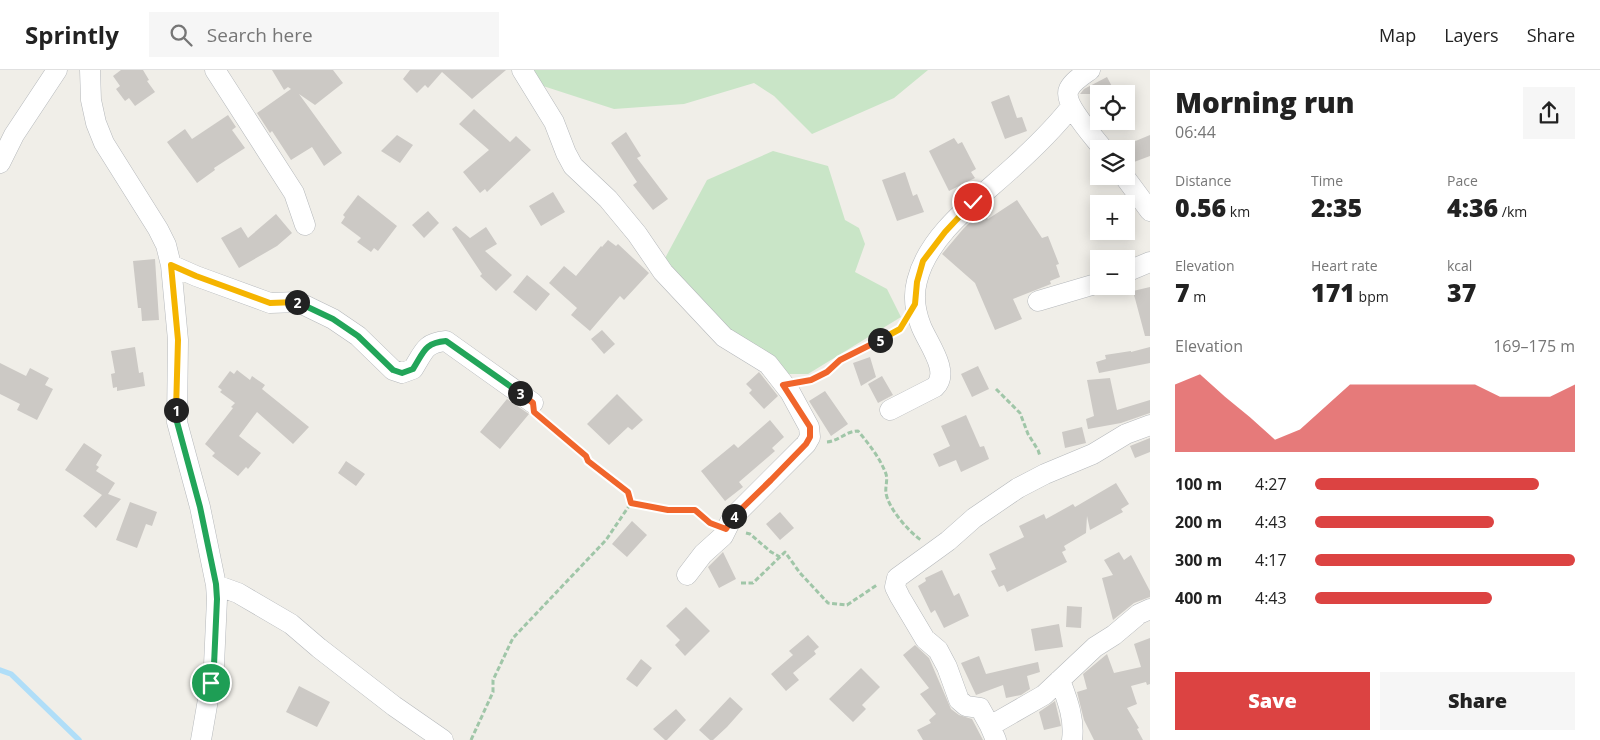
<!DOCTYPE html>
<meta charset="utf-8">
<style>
:root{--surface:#fff;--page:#f6f6f6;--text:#222;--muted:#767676;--line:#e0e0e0;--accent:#dc4342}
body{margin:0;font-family:"Open Sans",sans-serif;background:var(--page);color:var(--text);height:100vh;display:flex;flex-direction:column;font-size:19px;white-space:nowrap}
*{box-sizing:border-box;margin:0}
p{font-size:16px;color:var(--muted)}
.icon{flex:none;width:28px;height:28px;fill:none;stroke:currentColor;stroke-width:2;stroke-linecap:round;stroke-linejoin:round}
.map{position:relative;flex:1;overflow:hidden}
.sheet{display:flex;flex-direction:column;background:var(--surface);width:450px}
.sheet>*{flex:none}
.tools{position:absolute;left:1090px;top:15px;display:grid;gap:10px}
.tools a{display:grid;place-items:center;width:45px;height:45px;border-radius:0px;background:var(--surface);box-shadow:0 2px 12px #0003;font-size:25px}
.pin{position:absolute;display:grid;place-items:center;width:42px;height:42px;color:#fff;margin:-21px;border:2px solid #fff;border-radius:50%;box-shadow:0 1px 5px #0007}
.km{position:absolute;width:25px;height:25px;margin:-12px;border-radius:50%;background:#222;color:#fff;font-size:14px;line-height:25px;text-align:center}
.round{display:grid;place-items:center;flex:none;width:52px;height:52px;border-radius:0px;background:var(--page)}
.head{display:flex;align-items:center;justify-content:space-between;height:85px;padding:0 25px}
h1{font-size:28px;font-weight:800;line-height:38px}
.metrics{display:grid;grid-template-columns:repeat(3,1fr);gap:8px;height:85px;padding:5px 25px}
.metrics div{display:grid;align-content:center}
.metrics b{font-size:25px;font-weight:800}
.metrics small{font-size:14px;font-weight:400}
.metrics p{font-size:14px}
.chart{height:140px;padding:10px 25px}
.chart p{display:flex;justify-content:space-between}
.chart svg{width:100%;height:90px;margin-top:5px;fill:var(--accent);opacity:.7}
.primary-button{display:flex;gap:10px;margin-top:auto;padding:10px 25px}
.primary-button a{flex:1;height:58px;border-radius:0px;background:var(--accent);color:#fff;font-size:20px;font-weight:800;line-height:58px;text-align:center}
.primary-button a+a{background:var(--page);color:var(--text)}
ul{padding:0 25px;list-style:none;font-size:16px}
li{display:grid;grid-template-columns:80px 60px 1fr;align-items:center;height:38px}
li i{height:12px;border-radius:6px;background:var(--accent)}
header{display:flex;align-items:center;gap:30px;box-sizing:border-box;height:70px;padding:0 25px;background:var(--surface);border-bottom:1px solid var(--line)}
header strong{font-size:24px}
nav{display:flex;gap:28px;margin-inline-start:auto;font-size:18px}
.search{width:350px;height:45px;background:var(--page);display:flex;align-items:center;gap:12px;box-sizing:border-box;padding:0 18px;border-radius:0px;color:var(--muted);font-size:19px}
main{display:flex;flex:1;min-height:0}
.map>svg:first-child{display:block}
.green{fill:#c9e5c7}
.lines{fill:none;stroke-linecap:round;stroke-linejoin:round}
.stream{stroke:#b0def8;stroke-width:5.5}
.building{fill:#ccc9c5}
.minor-casing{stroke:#b5b8bb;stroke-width:21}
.path{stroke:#a0c6a8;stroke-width:3;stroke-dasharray:5 2.5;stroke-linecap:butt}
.minor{stroke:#fff;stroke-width:20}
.split-1-casing{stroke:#fff;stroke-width:10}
.split-2-casing{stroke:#fff;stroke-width:10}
.split-3-casing{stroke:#fff;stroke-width:10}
.split-4-casing{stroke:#fff;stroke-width:10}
.split-5-casing{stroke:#fff;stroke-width:10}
.split-6-casing{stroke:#fff;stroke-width:10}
.split-1{stroke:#22a559;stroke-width:6}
.split-2{stroke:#f5b400;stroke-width:6}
.split-3{stroke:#22a559;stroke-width:6}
.split-4{stroke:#f0652b;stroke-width:6}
.split-5{stroke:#f0652b;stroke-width:6}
.split-6{stroke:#f5b400;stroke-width:6}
</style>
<header>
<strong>Sprintly</strong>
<div class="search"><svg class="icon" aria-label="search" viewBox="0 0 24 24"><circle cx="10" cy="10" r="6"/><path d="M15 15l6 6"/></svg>Search here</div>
<nav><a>Map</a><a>Layers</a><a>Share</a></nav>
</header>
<main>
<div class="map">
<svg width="1150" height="670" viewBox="0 0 1150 670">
<rect width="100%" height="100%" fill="#f0eee8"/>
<path class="green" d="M532,0H928L894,28L812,64L774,26L754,13L684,34L614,39L540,15Z
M773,81L828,96L845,150L859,158L865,174L855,202L887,219L901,247L808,304H788L728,262L663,192L707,110Z"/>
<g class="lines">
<path class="stream" d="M0,600L11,604L79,670"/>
</g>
<path class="building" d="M121,0H143L149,10L147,11L155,22L135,36L129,28L125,31L116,19L120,16L113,6Z
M272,0H333L343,13L315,35L299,24L342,83L324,96L312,77L291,90L272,61L270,63L257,43L291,19L288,17L284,20Z
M410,0H506L472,29L442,2L428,18L425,15L417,23L403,9Z
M1107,7L1116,24H1080L1084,19Z
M1009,25L1017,48L1022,47L1027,61L1005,69L991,32Z
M474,39L510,72L516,66L531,80L487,122L485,119L480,123L463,102L489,80L459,54Z
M228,45L236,57L232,60L245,78L214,98L215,100L197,113L167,72L185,59L192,69Z
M626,62L641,86L637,88L668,129L653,140L633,115L637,112L611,73Z
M397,65L413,75L400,93L381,81Z
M1150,65V86L1126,95V75Z
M954,68L958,74L962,72L976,99L971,102L975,108L949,121L929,81Z
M905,102L913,126L917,124L924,142L897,151L882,110Z
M553,122L565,142L541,156L529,136Z
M358,125L397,156L378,181L374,178L371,182L357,172L361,168L341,153L345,147L343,145Z
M1017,130L1042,168L1048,166L1059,194L1056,195L1060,207L1050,211L1051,214L1013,229L1022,249L995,260L975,213L942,184L964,158L982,141L988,149Z
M428,141L439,153L424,168L412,155Z
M276,144L292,163L277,176L239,198L221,168L241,157L248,168Z
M456,156L470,168L486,157L497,174L485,181L512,205L496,221L480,206L482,204L452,159Z
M608,170L616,176L618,174L649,203L624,230L620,226L590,261L571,245L577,238L549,213L564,196L576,206L601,176L602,177Z
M155,189L159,250L142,251L141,238H138L133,191Z
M527,205L550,224L536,241L513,222Z
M1150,217V266H1145L1133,221Z
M602,260L615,274L604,284L591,269Z
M135,277L139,303L143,302L145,316L117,321V317L113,318L111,304L115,303L111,281Z
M1150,277V293L1099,303L1096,292L1106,289L1105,285L1131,281V282Z
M870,287L876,307L861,316L853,293Z
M0,293L26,306L30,298L49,308L45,315L53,319L37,350L17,340L20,334L0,324Z
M978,296L989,319L972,327L961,304Z
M237,300L250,310L252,306L265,315L262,319L309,357L293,374L257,342L239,366L261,383L248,399L246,397L238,406L212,386L215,383L205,374L233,338L231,337L235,333L220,322L222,320L218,317L230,301L234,304Z
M759,302L778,326L764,339L749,323L752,320L746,314Z
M882,306L893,325L878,333L868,314Z
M1110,308L1117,340L1150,330V343L1121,353L1088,359L1086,349L1094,346L1087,310Z
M825,321L848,354L831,366L809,331Z
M617,324L643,350L632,360L628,357L609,375L587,354Z
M507,329L529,344L500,379L480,362Z
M966,345L980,377L984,376L989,389L961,402L956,390L939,397L933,384L950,376L941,356Z
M770,350L784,367L772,378L775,381L739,412L743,417L725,431L701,401L734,374L738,378Z
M1082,357L1086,373L1065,378L1062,362Z
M1150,368V382L1135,388L1130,376Z
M84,373L102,385L96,395L99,397L96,401L115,413L108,424L121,429L96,458L83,446L102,425L65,400Z
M346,391L365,404L356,416L338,403Z
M1116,413L1129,434L1121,439L1123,442L1090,460L1087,446L1086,463L1064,476L1066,480L1062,482L1067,492L1007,522L1004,515L999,517L991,501L996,499L989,484L1024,467L1019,456L1044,444L1046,449L1073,434L1075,437Z
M130,432L157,442L152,456L146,454L137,478L116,470Z
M780,442L794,458L780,470L766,454Z
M632,451L647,465L627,487L612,474Z
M723,482L736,509L719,518L708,497Z
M1119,482L1124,490L1131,485L1150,521V527L1134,533L1113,550L1102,508L1113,505L1104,490Z
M942,500L954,526L959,523L969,546L944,558L935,540L931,543L918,516L926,511L925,508Z
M1067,536L1082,537L1081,558L1066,557Z
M686,537L710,561L685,586L675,575L680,570L666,556Z
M1059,554L1063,577L1035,581L1031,559Z
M808,565L819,577L814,581L816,584L793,603L799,610L786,621L771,604L793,585L789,581Z
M1150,568V614L1147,615L1146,612L1131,616L1137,634L1127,638L1139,658L1137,659L1143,670H1094L1084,650L1077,622L1087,619L1083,604L1107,584L1114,603L1141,597L1134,574Z
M915,575L929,588L951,639L959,645L972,649L983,670H923L917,660L931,653L929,650L936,644L920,624L929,618L903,585Z
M979,586L986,604L1038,592L1040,602L1027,606L1030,619L1021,625L1006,628L1003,615L976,625L961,593Z
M641,589L652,598L637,617L626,609Z
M861,598L880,617L862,635L866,639L853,652L829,629Z
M299,616L330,632L317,657L286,642Z
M730,627L743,639L727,657L713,670H710L699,660Z
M1055,631L1061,656L1044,660L1039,642Z
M676,639L686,650L667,670H665L653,659Z"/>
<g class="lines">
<defs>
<path id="minor" d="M90,0L91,30L96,53L104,73L158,159L166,175L171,195L178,270L177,352L200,437L216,515L217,529L214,595L201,670
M215,0L294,123L305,155
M522,0L554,52L566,83L573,96L608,129L637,164L663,202L724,267L768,294L790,322L809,357L810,367L806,374L732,448L723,466L703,484L687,505
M1090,0C1083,5 1073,11 1069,19C1062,33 1094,67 1103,79
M0,93L14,65L57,0
M1124,106L1150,141
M171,195L196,206L270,233L298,232L333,249L358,266L393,300L402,303L413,299C424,282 424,273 446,271L533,333
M1126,202L1150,192
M1038,231L1099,213
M890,340L935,317C951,302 927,272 921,256C915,241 913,226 917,211C928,165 977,130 1011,99C1032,80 1053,60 1071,37
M216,515L238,523L291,554L319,578L394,636L443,670
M1060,610C1067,629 1075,649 1072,670
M990,656L1044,625L1095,577L1114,565L1139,544L1150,539
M996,670L990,656L980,638L966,636L959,630L947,597L938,580L925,569L900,527L895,517L897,508L948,471L974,448L1018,418L1045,404L1093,384L1126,364L1150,355"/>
</defs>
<use href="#minor" class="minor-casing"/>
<path class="path" d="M803,311C822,308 826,299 840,290C859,278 881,269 901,259L902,257
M996,319L1020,343L1028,364L1038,380L1040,386
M541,348L586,386L588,391L628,422L631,433
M827,372C839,371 846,361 858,361C869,374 880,388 886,404C888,410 885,417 886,423C888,438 909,462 921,470
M746,463L750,464L771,482L780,487
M741,513H753L785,482L800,503L828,533L847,535L877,515
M471,670L493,622V610L513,568L606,470L631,433L668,440H695L709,452"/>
<use href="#minor" class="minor"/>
</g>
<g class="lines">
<defs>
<path id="split-1" d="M176,340L177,352L200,437L216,514L217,529L214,595L211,613"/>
<path id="split-2" d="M176,340L178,270L171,195L196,206L270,233L297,232"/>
<path id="split-3" d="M297,232L333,249L358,266L393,300L402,303L413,299C424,282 424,273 446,271L520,323"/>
<path id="split-4" d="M520,323L533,333L534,342L586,386L588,391L628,422L631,433L668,440H695L710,453L726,459L734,446"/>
<path id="split-5" d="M734,446L771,410L806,374L810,367V357L783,315L811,310L827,302L840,290L880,270"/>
<path id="split-6" d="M880,270L900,259L915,234L917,212L923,191L945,162L973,132"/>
</defs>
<use href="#split-1" class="split-1-casing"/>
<use href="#split-2" class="split-2-casing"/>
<use href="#split-3" class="split-3-casing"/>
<use href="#split-4" class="split-4-casing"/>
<use href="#split-5" class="split-5-casing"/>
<use href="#split-6" class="split-6-casing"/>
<use href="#split-1" class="split-1"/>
<use href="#split-2" class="split-2"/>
<use href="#split-3" class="split-3"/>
<use href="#split-4" class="split-4"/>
<use href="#split-5" class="split-5"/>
<use href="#split-6" class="split-6"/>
</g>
</svg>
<div class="tools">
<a><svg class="icon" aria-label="locate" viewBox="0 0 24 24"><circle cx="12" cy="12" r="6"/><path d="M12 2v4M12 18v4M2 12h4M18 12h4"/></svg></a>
<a><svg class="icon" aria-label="layers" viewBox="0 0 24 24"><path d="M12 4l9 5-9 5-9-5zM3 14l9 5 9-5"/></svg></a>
<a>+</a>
<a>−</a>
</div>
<div class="pin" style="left:211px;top:613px;background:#1e9e55"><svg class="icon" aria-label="arrive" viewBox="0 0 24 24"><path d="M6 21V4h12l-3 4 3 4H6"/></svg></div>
<div class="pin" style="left:973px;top:132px;background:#d93025"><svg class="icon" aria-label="check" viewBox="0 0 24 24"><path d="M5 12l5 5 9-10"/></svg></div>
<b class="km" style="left:176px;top:340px">1</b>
<b class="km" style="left:297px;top:232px">2</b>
<b class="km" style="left:520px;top:323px">3</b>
<b class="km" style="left:734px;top:446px">4</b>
<b class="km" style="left:880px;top:270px">5</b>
</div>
<section class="sheet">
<div class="head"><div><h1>Morning run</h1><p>06:44</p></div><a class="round"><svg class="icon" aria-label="share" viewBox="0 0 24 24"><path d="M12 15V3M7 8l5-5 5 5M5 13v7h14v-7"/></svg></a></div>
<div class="metrics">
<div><p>Distance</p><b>0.56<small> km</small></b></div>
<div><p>Time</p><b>2:35</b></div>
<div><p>Pace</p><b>4:36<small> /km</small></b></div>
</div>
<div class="metrics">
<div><p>Elevation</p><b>7<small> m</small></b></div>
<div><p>Heart rate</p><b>171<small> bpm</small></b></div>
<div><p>kcal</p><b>37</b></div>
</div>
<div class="chart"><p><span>Elevation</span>169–175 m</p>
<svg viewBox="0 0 160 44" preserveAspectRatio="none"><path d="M0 44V11L10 6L20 17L30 27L40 38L50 33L60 22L70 11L80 11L90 11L100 11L110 11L120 11L130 17L140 17L150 17L160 11V44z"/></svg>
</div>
<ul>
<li><b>100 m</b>4:27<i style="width:86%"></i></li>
<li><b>200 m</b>4:43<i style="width:69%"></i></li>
<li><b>300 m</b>4:17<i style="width:100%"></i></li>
<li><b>400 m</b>4:43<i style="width:68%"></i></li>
</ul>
<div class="primary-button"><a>Save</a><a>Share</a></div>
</section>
</main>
